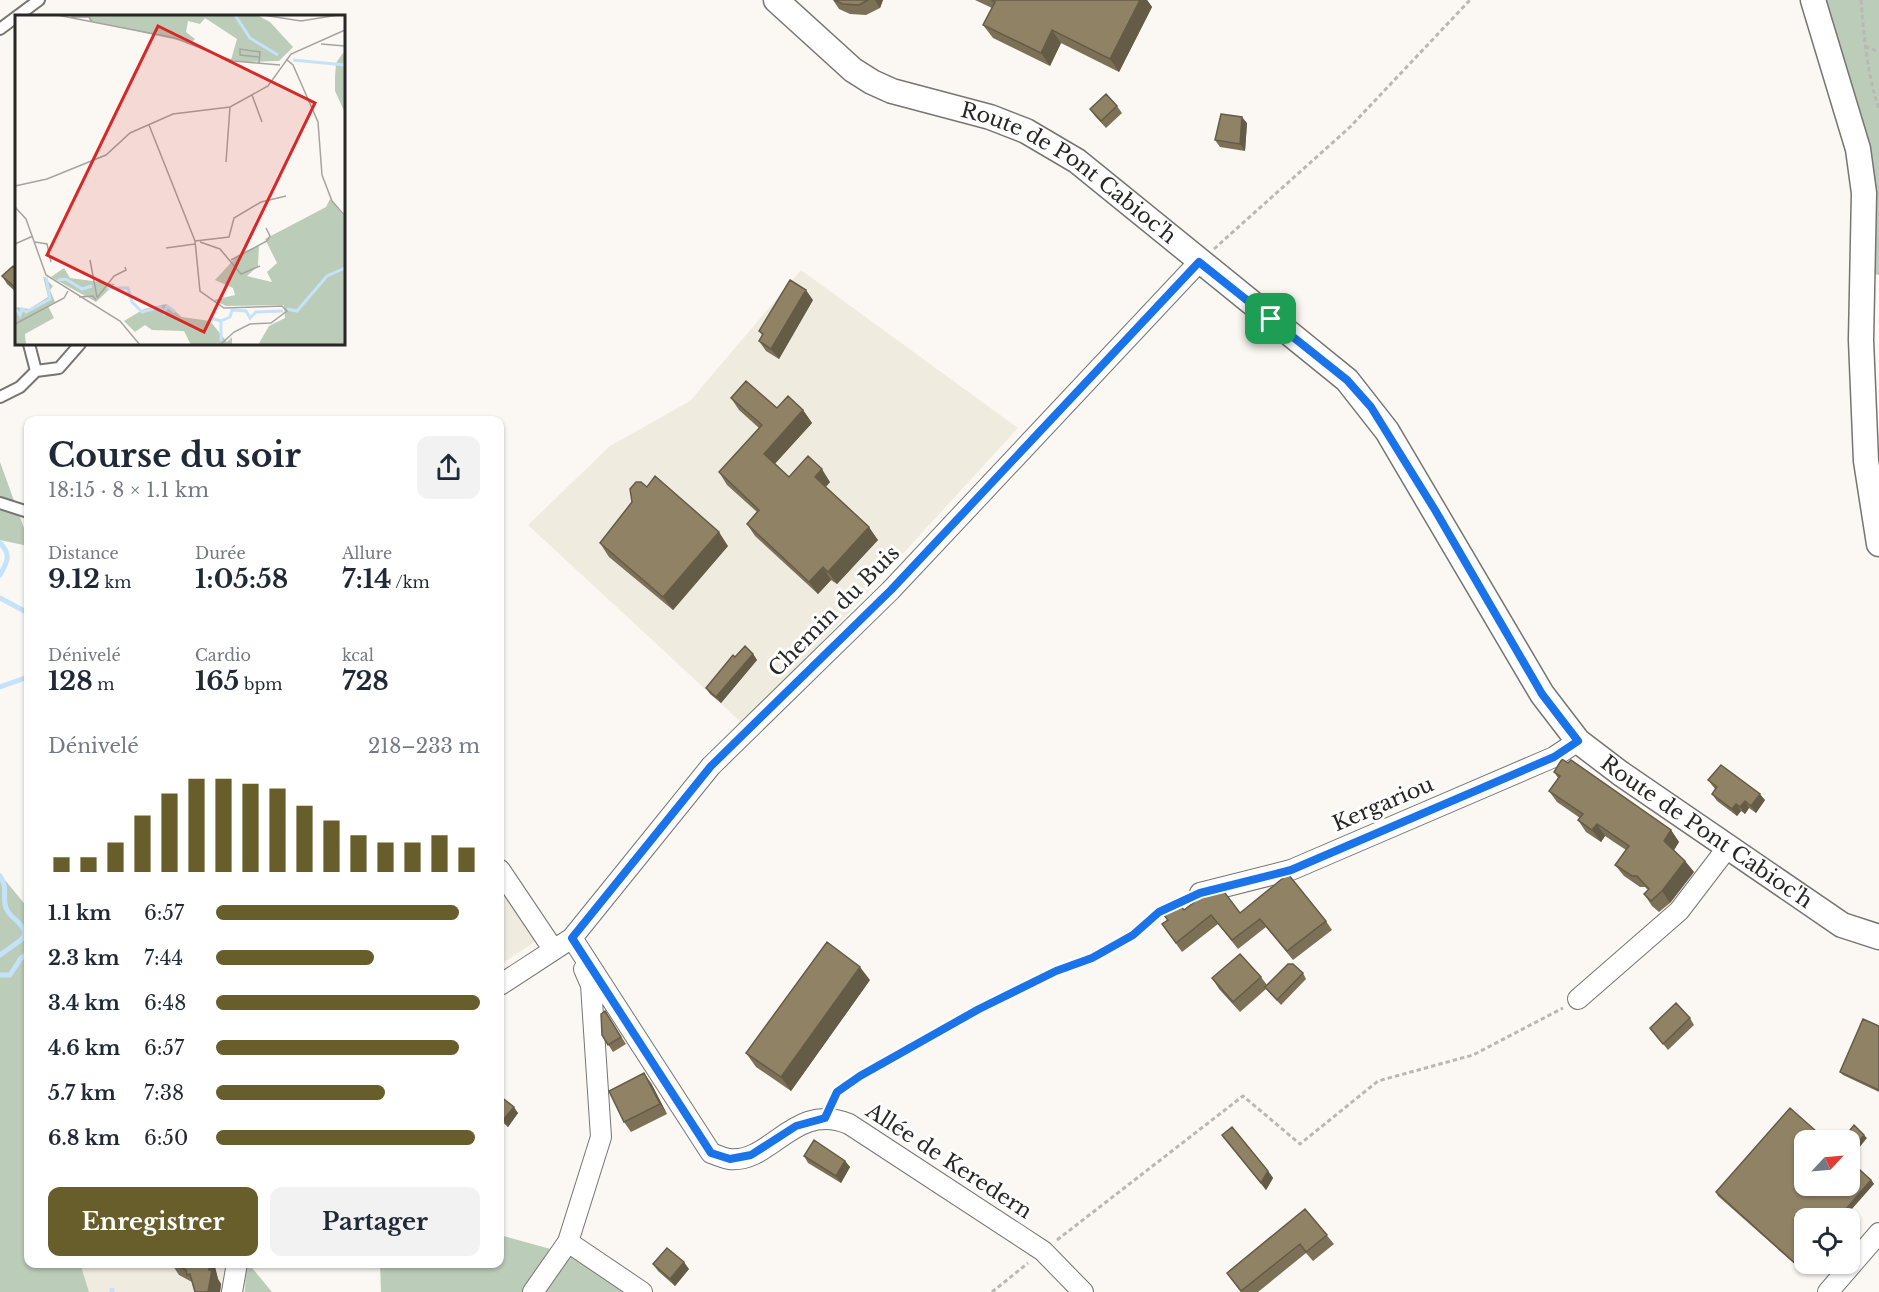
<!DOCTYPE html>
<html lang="fr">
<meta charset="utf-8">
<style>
:root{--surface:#fff;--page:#f2f2f3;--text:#1f2937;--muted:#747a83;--accent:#685e2b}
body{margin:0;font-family:"Libre Baskerville",serif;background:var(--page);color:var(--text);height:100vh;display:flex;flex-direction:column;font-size:22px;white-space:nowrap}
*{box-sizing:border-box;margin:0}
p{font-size:20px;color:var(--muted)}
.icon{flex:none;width:33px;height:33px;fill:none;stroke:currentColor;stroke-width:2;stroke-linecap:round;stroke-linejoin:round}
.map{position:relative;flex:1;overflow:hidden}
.sheet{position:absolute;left:24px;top:416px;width:480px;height:852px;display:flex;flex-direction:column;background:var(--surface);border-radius:12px;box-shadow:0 2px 4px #0004}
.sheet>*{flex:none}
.needle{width:39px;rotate:64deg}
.controls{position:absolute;left:1794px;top:1130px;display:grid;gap:12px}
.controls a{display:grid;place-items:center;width:66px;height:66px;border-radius:12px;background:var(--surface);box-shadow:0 2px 4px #0004;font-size:30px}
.pin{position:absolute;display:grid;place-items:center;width:51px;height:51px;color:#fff;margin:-26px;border-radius:12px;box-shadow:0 3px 9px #0006}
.round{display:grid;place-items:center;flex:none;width:63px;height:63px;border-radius:12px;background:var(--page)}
.summary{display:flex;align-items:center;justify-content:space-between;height:102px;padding:0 24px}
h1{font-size:33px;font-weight:700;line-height:45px}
.figures{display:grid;grid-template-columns:repeat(3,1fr);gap:9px;height:102px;padding:6px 24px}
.figures div{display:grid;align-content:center}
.figures b{font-size:26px;font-weight:700}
.figures small{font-size:16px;font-weight:400}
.figures p{font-size:16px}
.chart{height:168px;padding:12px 24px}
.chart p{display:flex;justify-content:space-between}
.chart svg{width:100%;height:108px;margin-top:6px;stroke:var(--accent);stroke-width:6}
.cta{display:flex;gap:12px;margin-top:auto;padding:12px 24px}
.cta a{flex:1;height:69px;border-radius:12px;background:var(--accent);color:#fff;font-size:24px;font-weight:700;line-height:69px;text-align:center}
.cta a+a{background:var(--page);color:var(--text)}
ul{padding:0 24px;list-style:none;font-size:20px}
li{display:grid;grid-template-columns:96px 72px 1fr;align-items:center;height:45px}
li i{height:15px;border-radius:8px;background:var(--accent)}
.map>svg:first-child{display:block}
.built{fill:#f0ebdf}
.green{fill:#bbccb8}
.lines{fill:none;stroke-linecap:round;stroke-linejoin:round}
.stream{stroke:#c4e2fa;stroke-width:5}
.service-casing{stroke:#777571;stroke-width:14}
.minor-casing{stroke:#777571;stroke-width:22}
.tertiary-casing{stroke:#777571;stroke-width:27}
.path{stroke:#bab8b4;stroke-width:3;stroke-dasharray:4.5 3;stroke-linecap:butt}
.service{stroke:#fff;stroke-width:10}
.minor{stroke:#fff;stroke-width:20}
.tertiary{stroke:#fff;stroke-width:24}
.wall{fill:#7c7157}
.shaded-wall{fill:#655c47}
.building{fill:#908365;stroke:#655c47;stroke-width:1.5}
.route-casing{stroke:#fff;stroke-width:12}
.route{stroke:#1a73e8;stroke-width:8}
.labels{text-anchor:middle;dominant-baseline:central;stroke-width:6;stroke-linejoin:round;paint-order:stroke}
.street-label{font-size:21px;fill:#272725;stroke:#fff}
.inset-river{fill:none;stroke:#c4e2fa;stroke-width:3}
.inset-road{fill:none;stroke:#a6a4a1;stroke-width:1.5}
.view{fill:#d62828;fill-opacity:0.15;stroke:#d62828;stroke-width:3}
.inset-edge{fill:none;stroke:#272725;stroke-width:3}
</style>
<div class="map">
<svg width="1879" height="1292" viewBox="0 0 1879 1292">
<rect width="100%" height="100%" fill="#fbf8f3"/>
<path class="built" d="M801,270L1018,428L745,726L528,525L610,446L690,401Z
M500,889L536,941L500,965Z
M80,1263H246L245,1292H89Z"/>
<path class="green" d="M1823,0H1879V275L1873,274Z
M0,462L28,539V546L0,540Z
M0,874L28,908V1263H80L89,1292H0Z
M500,1235L619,1268L647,1292H381L380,1263H500Z
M246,1263H248L272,1292H245Z"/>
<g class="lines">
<path class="stream" d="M0,543C12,555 7,562 0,575
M0,598L28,613
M0,687L28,677
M0,876C9,889 1,899 7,910C12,920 22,921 25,933L21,940L0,955
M0,975H10L21,958L28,954
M112,1290V1292"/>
<defs>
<path id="service" d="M0,29L39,0
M29,344L36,371
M0,397L20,387L36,371L59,368L80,344
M0,503L28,512"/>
<path id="minor" d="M500,870L553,949
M1200,893L1291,870L1554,757L1578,741
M572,938L711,1153C717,1155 723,1158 729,1159C771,1164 794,1101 849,1124L1043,1251L1083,1292
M500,985L572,938L711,766L891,590L1199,262
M1578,999L1679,911L1728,847
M568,1242L642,1292
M232,1292L237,1263
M533,1292L568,1242L601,1137L591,985L584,969
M1828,1292L1879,1233"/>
<g id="tertiary">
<path id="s1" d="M776,0L853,70L872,82L892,91L990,117L1026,131L1077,161L1347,380L1387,431L1542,694L1578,741L1620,773L1842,925L1879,937"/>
<path d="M1813,0L1858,149L1864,193L1861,340L1866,461L1879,544"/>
</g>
</defs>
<use href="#service" class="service-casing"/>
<use href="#minor" class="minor-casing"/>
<use href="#tertiary" class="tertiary-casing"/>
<path class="path" d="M1861,0C1864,37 1867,74 1879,109
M1865,46L1879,52
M1214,249L1350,127L1470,0
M832,1103L837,1092L860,1076L979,1009L1056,971L1092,958L1133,935L1162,910
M1057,1240L1243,1096L1300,1144L1378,1081L1473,1055L1563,1008
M992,1292L1028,1263"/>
<use href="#service" class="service"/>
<use href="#minor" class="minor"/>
<use href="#tertiary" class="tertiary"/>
</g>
<path class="wall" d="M833,0H883L880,8L866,15L850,14L839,9Z
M975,0H1147L1152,7L1119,72L1061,43L1050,66L993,38L983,25L992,8Z
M1117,106L1122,113L1106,128L1095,116L1090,109Z
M1247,123L1245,151L1220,147L1215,140Z
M16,270V292L7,284L2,276Z
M813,300L779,359L766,351L759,341L762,335L759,331Z
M731,398L777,408L803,410L812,423L775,463L789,477L830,482L826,487L878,540L837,584L831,580L818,594L755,536L747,524L757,512L727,485L719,472L759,428L739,410Z
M600,543L728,546L673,610L609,557Z
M753,654L757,660L721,703L710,694L706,688L735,657Z
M1554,772L1671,830L1679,842L1674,850L1685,861L1694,872L1670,903L1659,912L1652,906L1644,894L1648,890L1645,887H1640L1624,876L1615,865L1626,850L1605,836L1601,842L1586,832L1578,820L1580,818L1557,802L1549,791L1558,778Z
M1708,780L1765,800L1756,813L1749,808L1745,814L1741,811L1737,816L1717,801L1712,794L1715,789Z
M1159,909L1240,913L1326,921L1332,930L1293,960L1266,927L1238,949L1218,924L1182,952L1162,924L1167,920Z
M1303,973L1306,979L1281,1005L1266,989L1240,1012L1219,989L1212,978L1261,977L1267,985Z
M870,980L791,1091L756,1067L746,1053Z
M605,1011L626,1044L613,1052L602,1035Z
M1690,1018L1694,1025L1668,1050L1650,1028Z
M1879,1026V1092L1843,1075L1840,1072Z
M651,1083L667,1114L631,1132L624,1122Z
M500,1096L518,1113L508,1127L500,1120Z
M1222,1135L1268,1171L1273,1178L1266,1190Z
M804,1156L845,1161L850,1167L841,1183L808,1163Z
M1871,1180L1874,1184L1804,1218L1799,1268L1718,1196L1716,1192Z
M1305,1209L1334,1244L1313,1261L1306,1253L1258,1292H1241L1227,1273Z
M171,1263H214L218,1279L221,1284L220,1292H195L192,1282L179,1275Z
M653,1264L689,1269L675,1286L658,1271Z"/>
<path class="shaded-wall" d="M875,0H883L880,8Z
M1140,0H1147L1152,7L1119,72L1110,59Z
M1052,30L1061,43L1050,66L1041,53Z
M1242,117L1247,123L1245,151L1240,144Z
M806,290L813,300L779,359L771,349Z
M803,410L812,423L773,466L764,454Z
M822,469L830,482L823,489L815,477Z
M869,527L878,540L837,584L828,572Z
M719,532L728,546L673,610L663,597Z
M823,567L831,580L818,594L809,582Z
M753,654L757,660L721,703L716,697Z
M1760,794L1765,800L1756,813L1751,806Z
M1745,801L1749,808L1745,814L1740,807Z
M1736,804L1741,811L1737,816L1732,809Z
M1597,824L1605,836L1601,842L1592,830Z
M1671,830L1679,842L1672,853L1664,841Z
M1685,861L1694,872L1670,903L1662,891Z
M860,967L870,980L791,1091L781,1077Z
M644,1073L651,1083L667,1114L660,1104Z
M514,1107L518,1113L508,1127L503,1120Z
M1864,1135L1867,1138L1850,1159V1152Z
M845,1161L850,1167L841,1183L836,1176Z
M1268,1171L1273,1178L1266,1190L1261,1183Z
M1871,1180L1874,1184L1844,1218H1840L1839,1217Z
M1804,1256V1262L1799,1268L1797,1265Z
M684,1262L689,1269L675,1286L670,1279Z
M208,1263H214L218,1279L221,1284L220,1292H208L209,1270Z"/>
<path class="building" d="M834,0H868L859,5L843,4Z
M992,0H1140L1110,59L1052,30L1041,53L983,25L995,2Z
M1106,94L1117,106L1101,121L1090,109Z
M1221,114L1242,117L1240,144L1215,140Z
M13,266L16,270V288L2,276Z
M790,280L806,290L771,349L759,341L763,334L759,331Z
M746,381L777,408L788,396L803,410L764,454L789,477L808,456L822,469L815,477L869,527L828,572L823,567L809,582L747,524L759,510L719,472L762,425L731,398Z
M655,476L719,532L663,597L600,543L632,502L630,489L636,482H641L647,487Z
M745,646L753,654L716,697L706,688L733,655L735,657Z
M1562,759L1568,763L1571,760L1671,830L1664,841L1685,861L1662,891L1651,901L1644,894L1649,889L1637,876H1632L1615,865L1629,846L1597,824L1592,830L1578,820L1583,814L1549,791L1560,776L1554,772Z
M1721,765L1760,794L1751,806L1745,801L1740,807L1736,804L1732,809L1712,794L1717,787L1708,780Z
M1288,874L1326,921L1287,951L1260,919L1232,940L1211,915L1176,943L1162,924L1168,920L1159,909L1175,899L1184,910L1206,893L1222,889L1240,913Z
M827,942L860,967L781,1077L746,1053Z
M1240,954L1261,977L1233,1002L1212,978Z
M1288,964H1293L1303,973L1277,1000L1265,987Z
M1676,1003L1690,1018L1663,1044L1650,1028Z
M605,1011L621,1037L608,1045L602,1035L601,1014Z
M1863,1019L1879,1026V1090L1840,1072Z
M644,1073L660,1104L624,1122L609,1091Z
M500,1096L514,1107L503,1120L500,1117Z
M1790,1108L1826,1140H1804V1185H1850V1161L1871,1180L1839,1217L1840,1218H1804V1256L1797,1265L1716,1192Z
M1854,1125L1864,1135L1850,1152V1140H1842Z
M1232,1127L1268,1171L1261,1183L1222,1135Z
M814,1140L845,1161L836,1176L804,1156Z
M1305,1209L1327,1235L1306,1252L1300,1244L1241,1291L1227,1273Z
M667,1248L684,1262L670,1279L653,1264Z
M173,1263H208L209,1270H212L208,1292H195L190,1274L187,1275L186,1270Z"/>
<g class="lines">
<defs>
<path id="route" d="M1199,262L1347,380L1371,407L1435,510L1542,694L1578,741L1554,757L1291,870L1200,893L1159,912L1133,935L1092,958L1056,971L979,1009L860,1076L837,1092L825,1118L796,1126L751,1155L730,1159L711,1153L572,938L711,766L891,590Z"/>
</defs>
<use href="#route" class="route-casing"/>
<use href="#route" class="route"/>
</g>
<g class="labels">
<g class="street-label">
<text stroke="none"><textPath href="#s1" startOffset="346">Route de Pont Cabioc'h</textPath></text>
<text transform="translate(834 611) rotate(-45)">Chemin du Buis</text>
<text transform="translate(1383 804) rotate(-23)">Kergariou</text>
<text stroke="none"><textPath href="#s1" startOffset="1282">Route de Pont Cabioc'h</textPath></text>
<text transform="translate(949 1161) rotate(33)">Allée de Keredern</text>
</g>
</g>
<g transform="translate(15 15)">
<rect width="330" height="330" fill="#fbf8f3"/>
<path d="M74,0H242L255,7L278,32L264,46L229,47L216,45L222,24L190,3L185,9L173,6L171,17L180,24L176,28L75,6ZM328,38L330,39V98L320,76V62L321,48ZM315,184L330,203V330H243L254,311L270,303L269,290L211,291L199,285L220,280L218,273L200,265L223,240L244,230L243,251L232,261L257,267L252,257L262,248L250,224L311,192ZM49,253L55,263L100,269L81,287L36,262ZM28,261L38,271L35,275L40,287L33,291L39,303L10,319L11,330H0V292L14,294L33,282ZM151,289L167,302L195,306L212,327L217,322V330H176L169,316L137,315L130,310L120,317L109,306L129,294Z" fill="#bbccb8"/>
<path class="inset-river" d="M220,0L235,23L263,40M278,45L330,50M43,265L51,264L67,274L77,271M92,273H113L117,287L127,297L145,292L149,298L152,291L160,297M0,293L5,300L7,294L11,297L35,284L31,262M272,294L282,296L312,261L330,253M195,303L206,306L215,302L217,295L231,296L235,303L241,297L268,296M206,306V326"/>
<path class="inset-road" d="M42,0L160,23L218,46L265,50M248,0L286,6L323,0M56,2H74L77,7M306,29L330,31M271,44L278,50L303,107L307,160L317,186L330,201M244,48L245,37L225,34V40L244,42M237,80L247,107M134,110L180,226L185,276L209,293L267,291L272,296L256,308L235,309L219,317L205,330M211,147L215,92M0,171L32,164L91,140L115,118L158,99L215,92L253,71L276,39L330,15M0,192L11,204L31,260L105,306L125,330M180,226L214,222L219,203L246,187L271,181M20,227L32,229L36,247M185,227L205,234L226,259L245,251M0,229L18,221M151,233L180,229M75,245L82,282M216,245L252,226L255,221L251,213M64,282L78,281L81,285M82,283L99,261L111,255L110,252M0,309L49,283L53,276"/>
<path class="view" d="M143,11L300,88L189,317L32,240Z"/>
<rect width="330" height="330" class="inset-edge"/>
</g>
</svg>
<div class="controls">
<a><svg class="needle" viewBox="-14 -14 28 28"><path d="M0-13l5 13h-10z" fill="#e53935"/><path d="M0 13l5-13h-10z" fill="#747a83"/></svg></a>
<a><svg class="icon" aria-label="locate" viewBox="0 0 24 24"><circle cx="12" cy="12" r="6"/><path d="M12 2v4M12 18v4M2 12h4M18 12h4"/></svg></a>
</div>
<div class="pin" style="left:1271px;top:319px;background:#1e9e55"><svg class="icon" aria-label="arrive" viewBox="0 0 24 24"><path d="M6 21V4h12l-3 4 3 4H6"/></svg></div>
<section class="sheet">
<div class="summary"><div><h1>Course du soir</h1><p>18:15 · 8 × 1.1 km</p></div><a class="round"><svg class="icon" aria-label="share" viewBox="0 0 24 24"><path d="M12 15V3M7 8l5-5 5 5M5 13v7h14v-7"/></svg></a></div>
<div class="figures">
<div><p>Distance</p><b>9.12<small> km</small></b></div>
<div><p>Durée</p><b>1:05:58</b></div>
<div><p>Allure</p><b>7:14<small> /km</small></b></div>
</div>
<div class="figures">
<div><p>Dénivelé</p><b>128<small> m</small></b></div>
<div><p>Cardio</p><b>165<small> bpm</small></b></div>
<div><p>kcal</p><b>728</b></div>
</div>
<div class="chart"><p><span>Dénivelé</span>218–233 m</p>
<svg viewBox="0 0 160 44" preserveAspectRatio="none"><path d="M5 44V38M15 44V38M25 44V32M35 44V21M45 44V12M55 44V6M65 44V6M75 44V8M85 44V10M95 44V17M105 44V23M115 44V29M125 44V32M135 44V32M145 44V29M155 44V34"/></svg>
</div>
<ul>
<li><b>1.1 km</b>6:57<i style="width:92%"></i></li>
<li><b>2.3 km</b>7:44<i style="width:60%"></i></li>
<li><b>3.4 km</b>6:48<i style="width:100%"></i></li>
<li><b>4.6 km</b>6:57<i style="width:92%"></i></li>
<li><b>5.7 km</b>7:38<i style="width:64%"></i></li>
<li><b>6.8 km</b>6:50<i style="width:98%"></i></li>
</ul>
<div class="cta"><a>Enregistrer</a><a>Partager</a></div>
</section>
</div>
